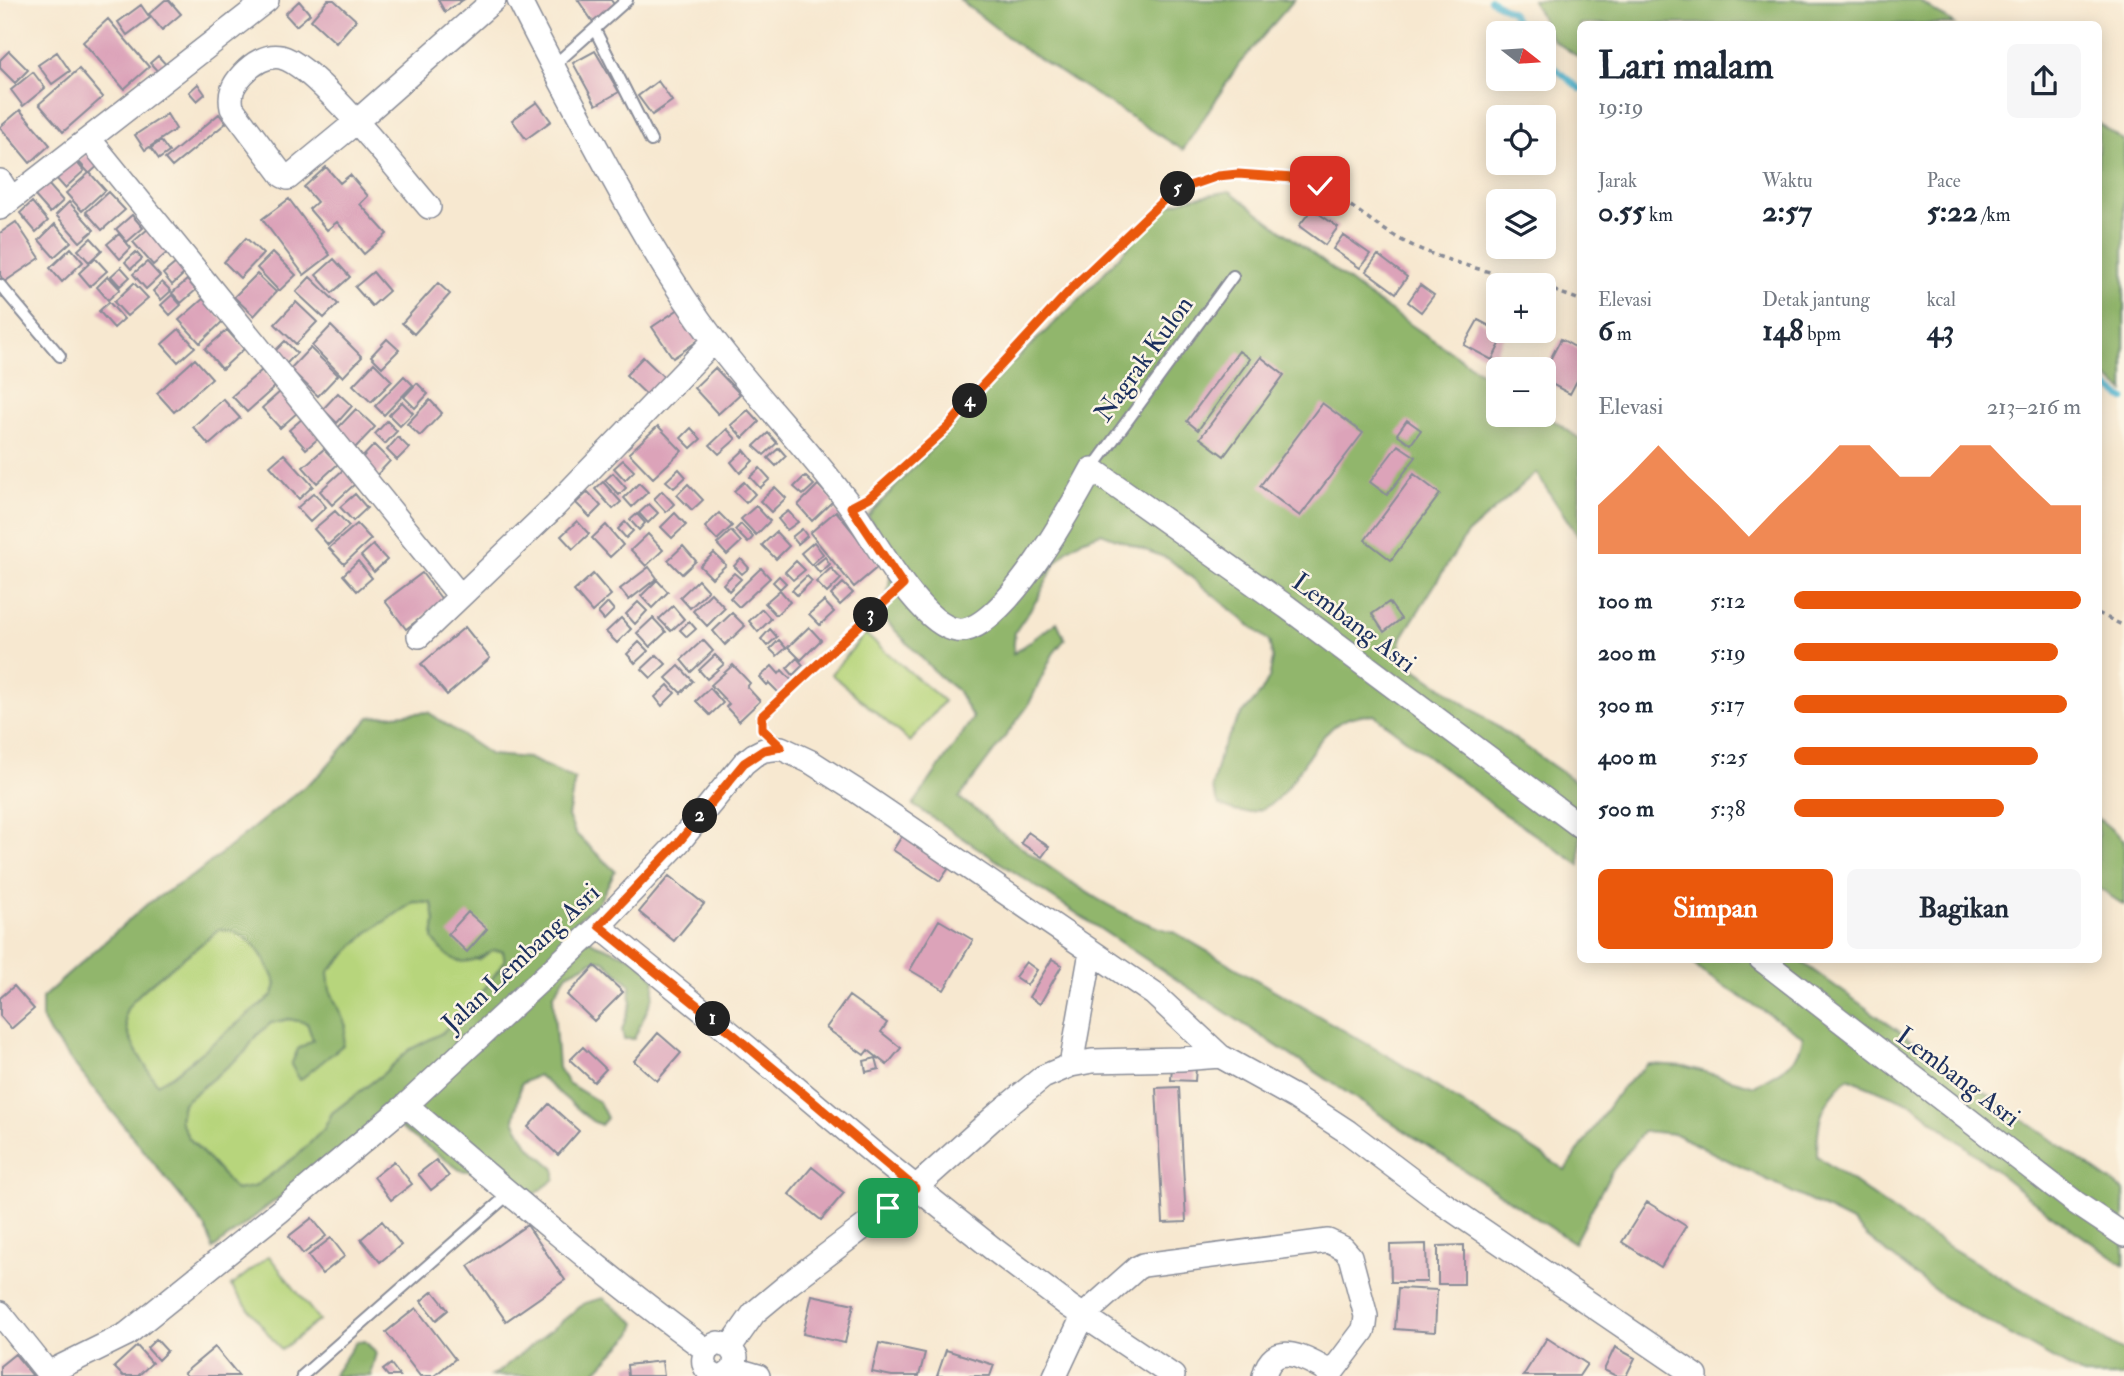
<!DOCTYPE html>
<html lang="id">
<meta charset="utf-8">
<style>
:root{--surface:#fff;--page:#f6f6f7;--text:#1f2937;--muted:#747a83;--accent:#ea580c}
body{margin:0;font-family:"IM FELL Double Pica",serif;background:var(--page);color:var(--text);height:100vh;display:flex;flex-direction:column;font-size:26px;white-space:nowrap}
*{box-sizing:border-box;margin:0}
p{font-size:23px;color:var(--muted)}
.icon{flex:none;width:38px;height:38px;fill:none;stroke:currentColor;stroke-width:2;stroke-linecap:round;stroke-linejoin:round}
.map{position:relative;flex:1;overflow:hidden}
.details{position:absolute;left:1577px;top:21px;width:525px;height:942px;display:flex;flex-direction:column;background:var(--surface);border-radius:10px;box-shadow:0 4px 18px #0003}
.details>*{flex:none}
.needle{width:46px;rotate:107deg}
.tools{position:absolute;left:1486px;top:21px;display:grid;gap:14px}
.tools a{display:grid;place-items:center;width:70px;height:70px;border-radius:10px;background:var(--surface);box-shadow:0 4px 18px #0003;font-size:35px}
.pin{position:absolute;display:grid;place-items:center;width:60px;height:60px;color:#fff;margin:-30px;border-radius:14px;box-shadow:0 4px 10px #0006}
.km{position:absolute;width:35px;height:35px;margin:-18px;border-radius:50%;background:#222;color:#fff;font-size:19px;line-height:35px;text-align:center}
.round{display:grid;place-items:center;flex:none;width:74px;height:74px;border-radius:10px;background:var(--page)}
.headline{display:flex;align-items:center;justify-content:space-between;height:119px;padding:0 21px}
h1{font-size:38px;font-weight:800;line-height:52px}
.figures{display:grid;grid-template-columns:repeat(3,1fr);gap:10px;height:119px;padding:7px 21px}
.figures div{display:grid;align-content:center}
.figures b{font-size:30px;font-weight:800}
.figures small{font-size:19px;font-weight:400}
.figures p{font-size:19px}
.chart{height:196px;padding:14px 21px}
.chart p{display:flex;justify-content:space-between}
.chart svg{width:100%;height:126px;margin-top:7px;fill:var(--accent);opacity:.7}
.action{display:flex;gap:14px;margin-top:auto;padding:14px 21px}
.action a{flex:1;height:80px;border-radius:10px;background:var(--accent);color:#fff;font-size:28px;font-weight:800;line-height:80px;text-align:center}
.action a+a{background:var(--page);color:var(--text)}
ul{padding:0 21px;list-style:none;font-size:23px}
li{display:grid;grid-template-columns:112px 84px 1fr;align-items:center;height:52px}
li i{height:18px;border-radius:9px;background:var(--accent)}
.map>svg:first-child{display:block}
.green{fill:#b7d57c;stroke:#69826d;stroke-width:2}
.forest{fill:#91b66c;stroke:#567265;stroke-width:2;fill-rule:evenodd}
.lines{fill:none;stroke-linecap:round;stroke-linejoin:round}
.stream{stroke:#54b8d3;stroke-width:6}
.building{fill:#dca3b9}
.lane-casing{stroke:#898c97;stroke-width:14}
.street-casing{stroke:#898c97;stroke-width:26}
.path{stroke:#898c97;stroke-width:3.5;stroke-dasharray:5 5;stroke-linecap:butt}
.lane{stroke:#fff;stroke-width:10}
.street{stroke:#fff;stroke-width:23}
.route-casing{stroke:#fff;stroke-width:14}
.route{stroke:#ea580c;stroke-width:9}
.labels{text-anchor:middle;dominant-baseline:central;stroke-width:5;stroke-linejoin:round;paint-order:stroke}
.street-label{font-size:26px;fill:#1b2f5e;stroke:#fcf5e5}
</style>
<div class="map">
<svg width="2124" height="1376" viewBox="0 0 2124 1376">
<rect width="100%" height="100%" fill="#fcf5e5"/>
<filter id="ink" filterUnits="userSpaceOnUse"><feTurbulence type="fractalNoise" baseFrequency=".0143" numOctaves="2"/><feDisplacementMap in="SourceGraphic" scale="14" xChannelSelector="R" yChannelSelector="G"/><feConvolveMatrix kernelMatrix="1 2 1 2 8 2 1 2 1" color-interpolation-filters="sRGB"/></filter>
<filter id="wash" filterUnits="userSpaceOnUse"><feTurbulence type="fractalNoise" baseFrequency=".00686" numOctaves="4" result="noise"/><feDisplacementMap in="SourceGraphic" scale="28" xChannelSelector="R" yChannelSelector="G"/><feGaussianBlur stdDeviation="1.57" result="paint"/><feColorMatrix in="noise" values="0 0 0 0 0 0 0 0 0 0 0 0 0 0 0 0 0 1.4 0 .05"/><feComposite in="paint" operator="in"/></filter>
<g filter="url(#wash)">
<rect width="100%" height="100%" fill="#f7e8d0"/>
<path class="green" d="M865,634L944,701L910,742L831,674Z
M414,902L432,903L435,921L433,939L478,960L493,950L503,951L505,960L482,992L442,1033L409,1050L383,1074L332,1113L324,1129L298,1155L254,1187L236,1190L188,1137L180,1120L183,1103L245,1052L256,1036L271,1023L289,1019L307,1023L313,1040L298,1049L346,1026L330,990L327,972L367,933Z
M219,929C251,930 266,959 276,984L273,995L173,1075L157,1084C145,1066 125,1038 125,1016C124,996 202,947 219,929Z
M269,1256L319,1320L281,1350L231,1286Z"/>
<path class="forest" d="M960,0H1294L1239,64L1183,150L1019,46Z
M1532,0H1918L1954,24H1580V58L1553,40Z
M2098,123L2124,141V391L2098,371Z
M1230,191L1367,295L1498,384V415L1544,414L1580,439V539L1536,473L1466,535L1402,637L1397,656L1580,785V865L1503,813L1374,715C1368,716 1362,715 1357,716C1304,724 1297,818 1240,812C1233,812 1226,807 1219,805L1212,787L1221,750L1238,719L1261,693L1269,678L1273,659L1269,641L1169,559L1101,533L1084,539L1067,550L1055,564L1038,598L1015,632L1013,654L1057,622L1065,639L1053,654L1028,706L959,798L984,816L997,830C1052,868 1108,915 1174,932L1393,1059L1565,1170L1621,1089L1648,1064L1684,1066L1755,1086C1778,1070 1799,1067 1803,1036L1702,972L1688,959H1797L2124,1191V1265L2046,1211L1914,1105L1848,1078C1821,1103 1817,1120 1817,1156L1915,1226L2124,1352V1376H2084L1945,1298L1867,1237L1854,1223L1675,1134L1644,1131L1610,1174L1574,1243L913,805L973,718L957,690L938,675L885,620L892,560L868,516L1013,362L1082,297L1165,206L1191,198Z
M428,712L491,755L528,758L575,779L568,816L575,833L615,871L598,904L577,920L575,928L594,943L636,959L655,979L653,997L634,1039H624L622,1030L631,1003L630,984L604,961L595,960L567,974L553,996L558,1068L568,1083L599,1102L607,1118L601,1125L592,1121L538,1075L521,1084L514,1120L528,1145L555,1169V1179L534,1195L511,1187L496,1174L460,1170L384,1116L213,1249L206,1228L50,1034L42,1018V998L147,904L197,873L320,774L370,717ZM414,902L432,903L435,921L433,939C451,966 466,968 493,950L503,951L505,961L482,992L442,1033L409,1050L383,1074L332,1113L324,1129L298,1155L254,1187L236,1190L188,1137L180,1120L183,1103L245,1052L256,1036L271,1023L289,1019L307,1023L313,1040L298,1049L291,1065L300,1080L343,1045L346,1026L330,990L328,972L367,933ZM219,929C251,930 266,959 276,984L273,995L173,1075L157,1084C145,1065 125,1038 125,1016C125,995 202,947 219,929Z
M2098,818L2124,840V905L2098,888Z
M603,1298L636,1323L632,1334L594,1373L595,1376H491L498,1372L585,1303Z
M365,1341L376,1353L371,1372L372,1376H333L356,1342Z"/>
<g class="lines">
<path class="stream" d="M1490,0L1512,12L1522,33
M1544,59L1580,89
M2098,380L2124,399"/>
</g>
<g id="blocks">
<path class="building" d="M165,0H169L181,14L162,30L149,14Z
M328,0H334L356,20L336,43L311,20Z
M438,0H463L445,12Z
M578,0H611L615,6L593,22Z
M299,1L310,14L296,26L285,14Z
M141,5L150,18L127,35L118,22Z
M108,19L149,67L124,89L83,42Z
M9,51L28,70L15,83L0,68V60Z
M595,51L619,92L596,105L573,63Z
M57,52L70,71L52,84L38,65Z
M158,56L171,70L163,77L150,63Z
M79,69L103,97L63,132L39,104Z
M33,72L45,88L23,106L11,90Z
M658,81L672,101L652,115L638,96Z
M198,84L205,94L197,101L189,92Z
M537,102L551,121L526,139L512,120Z
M20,110L50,145L30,163L0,127Z
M167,114L176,129L145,150L135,135Z
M219,114L226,123L172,167L165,159Z
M161,141L169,152L159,159L151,148Z
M91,150L102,162L90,173L105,190L82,211L66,193L89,173L78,161Z
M74,159L84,171L65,188L55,177Z
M326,167L340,183L350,175L368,196L360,204L387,234L364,254L337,222L327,230L309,209L317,202L304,187Z
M48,184L63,201L50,213L35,196Z
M108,192L125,210L102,230L86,212Z
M289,199L330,255L304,275L262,219Z
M32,202L48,221L36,232L20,213Z
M69,202L94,230L80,242L56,215Z
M1312,209L1338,227L1325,245L1299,226Z
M132,215L143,228L127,242L116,229Z
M16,222L40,258L4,282L0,275V233Z
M55,224L71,242L54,257L39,240Z
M149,228L169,251L153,265L133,242Z
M119,234L131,248L120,259L107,244Z
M1343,235L1370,254L1360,268L1333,249Z
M91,238L102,250L89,262L78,250Z
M246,238L263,254L240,278L224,262Z
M71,248L83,262L62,282L50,268Z
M136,252L142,259L131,269L125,262Z
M273,252L296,275L279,291L257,268Z
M1378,255L1407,277L1396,293L1366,271Z
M95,258L107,271L90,286L79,273Z
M334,259L350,277L332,293L316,275Z
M147,262L160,276L146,289L133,274Z
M176,263L185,273L172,285L163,274Z
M121,267L130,277L120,286L111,276Z
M373,272L389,291L372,306L355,287Z
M257,274L276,292L254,316L234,297Z
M108,276L120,289L108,300L97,287Z
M310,277L338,304L324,318L296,292Z
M187,280L196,290L181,303L172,293Z
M162,282L171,291L161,300L153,291Z
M134,283L148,298L127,316L114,302Z
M438,283L450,294L414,334L402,323Z
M1420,285L1434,295L1421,312L1408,302Z
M172,295L181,305L170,315L161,305Z
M203,299L223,321L200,343L179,320Z
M109,302L124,319L114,328L99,311Z
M296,302L317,322L296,344L275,324Z
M679,309L699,340L673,358L652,327Z
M1478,320L1505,334L1492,360L1464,345Z
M331,326L362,357L343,377L312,346Z
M179,329L195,347L178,362L162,344Z
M227,330L244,349L222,369L205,349Z
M387,339L399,350L382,367L371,356Z
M1561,339L1580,350V375L1570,394L1544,380V371Z
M285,341L297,353L286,364L274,352Z
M310,348L338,375L318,396L290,369Z
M1239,351L1250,359L1198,430L1187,421Z
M643,357L667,380L650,398L626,375Z
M1261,357L1284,375L1224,456L1200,438Z
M195,359L212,378L174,412L157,393Z
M374,363L392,381L371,402L353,385Z
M715,368L740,394L718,414L694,388Z
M262,370L276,386L247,412L232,396Z
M404,376L413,385L384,415L375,406Z
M417,383L428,394L415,408L404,397Z
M280,392L298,412L280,428L262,408Z
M338,393L352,406L337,423L323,409Z
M223,399L240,418L209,445L193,427Z
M430,400L442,413L420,436L407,424Z
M402,402L413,413L400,426L389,415Z
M1322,403L1363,433L1300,516L1260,486Z
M356,409L375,427L352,451L333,433Z
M748,410L759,422L743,438L731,425Z
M303,418L320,437L306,449L289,430Z
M1407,420L1421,430L1411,444L1397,434Z
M387,421L397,431L385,444L375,434Z
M658,426L682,451L653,478L629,453Z
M691,428L701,439L691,448L681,438Z
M727,429L736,439L719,454L710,445Z
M768,433L777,443L764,455L754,446Z
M398,437L409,448L397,460L387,450Z
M374,445L390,461L375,477L359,461Z
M1398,445L1416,457L1387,495L1370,482Z
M779,448L786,456L776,466L768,458Z
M324,449L338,464L317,483L303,467Z
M744,450L753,461L740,473L731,462Z
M284,454L313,486L299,499L270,466Z
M623,460L634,471L625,480L614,468Z
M760,468L770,479L760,488L750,477Z
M344,469L356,483L332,505L320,491Z
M679,469L686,477L674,488L666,481Z
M613,473L626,488L619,495L605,480Z
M1414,474L1440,494L1391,560L1365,540Z
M805,476L814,485L803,495L794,487Z
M603,482L621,502L613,509L595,489Z
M744,482L755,494L746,503L734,491Z
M639,483L648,492L632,507L624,498Z
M688,484L703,500L692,510L677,495Z
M818,485L833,501L812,521L798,505Z
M775,487L786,498L771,512L760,501Z
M662,491L674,504L666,512L654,499Z
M588,492L601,506L590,517L576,503Z
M314,493L326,507L310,522L297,508Z
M355,494L367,508L353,521L340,507Z
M649,504L658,513L648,523L639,513Z
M756,506L770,521L756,535L741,519Z
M335,511L349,526L328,545L314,529Z
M788,511L798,522L787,530L778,519Z
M836,511L880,565L854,587L810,533Z
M675,513L686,525L672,538L661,527Z
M719,513L732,526L717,540L705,527Z
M637,514L645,523L639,530L630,520Z
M577,521L589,534L573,549L561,536Z
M625,522L633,531L626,538L618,529Z
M357,524L371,539L344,564L329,548Z
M741,524L753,537L748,543L735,530Z
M606,525L623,545L610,557L592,538Z
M802,529L807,536L798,544L792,537Z
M731,531L741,542L727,555L717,544Z
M776,532L789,546L776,559L762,545Z
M648,534L663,550L646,566L631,550Z
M814,542L823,554L811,565L801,553Z
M373,545L387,560L374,572L361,556Z
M683,546L696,561L682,574L668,560Z
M714,553L726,565L712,578L700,566Z
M825,557L830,564L820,573L814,566Z
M741,559L749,568L742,574L734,566Z
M358,561L372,578L357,591L343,575Z
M796,561L805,570L793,580L785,572Z
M649,567L657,578L629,600L620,589Z
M761,568L770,578L739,607L730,598Z
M831,568L841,579L827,593L816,582Z
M422,573L443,601L406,629L385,601Z
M734,573L741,579L729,591L723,584Z
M593,574L611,595L592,612L574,591Z
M779,576L786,583L780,589L773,582Z
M807,576L812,581L797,595L792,590Z
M657,580L668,592L652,608L641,596Z
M698,580L708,591L690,608L680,597Z
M843,583L853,593L840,605L831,595Z
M780,590L790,602L776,615L765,603Z
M711,593L725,608L707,626L693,611Z
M824,601L834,612L820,625L809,614Z
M638,602L647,611L635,624L626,614Z
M1389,602L1401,619L1384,632L1372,614Z
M608,603L614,610L604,620L598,613Z
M673,606L684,619L671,631L659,619Z
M762,609L771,619L758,632L749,621Z
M732,613L745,626L725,645L713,631Z
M621,618L631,629L617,643L606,632Z
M653,618L666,632L650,647L637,633Z
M689,621L696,629L687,637L680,630Z
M465,627L490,658L447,695L421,664Z
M809,627L821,640L801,660L788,647Z
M770,629L777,637L767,646L761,639Z
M703,640L713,651L691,672L681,660Z
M779,640L786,648L777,656L770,649Z
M639,642L648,651L635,663L627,654Z
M657,655L666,664L651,678L642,669Z
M715,655L724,664L707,679L699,670Z
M797,658L803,665L793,675L787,668Z
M733,665L750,683L747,687L760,701L739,721L726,707L729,704L711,685Z
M679,666L693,681L681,693L666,678Z
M772,666L779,674L782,670L794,683L781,695L769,683L767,685L760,677Z
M668,685L675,693L662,706L655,697Z
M710,688L723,703L710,715L696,701Z
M1028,832L1049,847L1042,857L1021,843Z
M904,833L951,865L940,881L893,850Z
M669,876L704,904L674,941L639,912Z
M468,912L487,929L467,952L448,934Z
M939,920L973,940L944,990L910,970Z
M1052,959L1062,965L1040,1004L1029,997Z
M1026,962L1037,970L1027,985L1015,977Z
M595,966L623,992L594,1021L567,995Z
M14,986L34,1009L11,1029L0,1016V998Z
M849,996L887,1023L881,1032L901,1048L887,1065L868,1050L864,1055L826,1028Z
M658,1033L681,1053L657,1081L634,1061Z
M583,1047L606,1069L594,1082L570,1060Z
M876,1058L879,1069L866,1072L864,1061Z
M1172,1066L1196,1068L1195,1081L1171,1080Z
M1179,1087L1186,1222L1163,1223L1156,1088Z
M549,1104L579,1131L558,1155L528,1127Z
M436,1160L449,1176L431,1190L418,1174Z
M394,1161L412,1184L391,1200L374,1177Z
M812,1167L844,1193L821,1220L789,1194Z
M1647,1202L1686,1226L1661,1267L1622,1242Z
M312,1218L326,1236L303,1254L289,1236Z
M382,1221L401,1245L380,1262L361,1239Z
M527,1225L565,1280L506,1321L468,1266Z
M331,1238L345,1256L322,1274L308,1256Z
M1426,1244L1427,1282H1391L1390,1245Z
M1464,1245V1284H1438V1246Z
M1398,1288L1437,1290L1435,1332L1395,1329Z
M433,1291L448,1310L436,1320L421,1301Z
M812,1295L854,1304L845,1343L803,1334Z
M416,1308L455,1359L434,1376H420L386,1332Z
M1547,1338L1587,1364L1579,1376H1523Z
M156,1339L167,1351L158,1360L147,1348Z
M879,1343L925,1353L919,1376H892L872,1372Z
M137,1346L152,1363L138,1376H123L114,1367Z
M215,1347L239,1376H187L184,1373Z
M1615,1347L1635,1358L1626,1376H1616L1604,1370Z
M946,1350L994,1365L990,1376H937Z
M15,1354L33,1376H0V1366Z
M662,1361L664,1376H628L627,1365Z
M391,1364L400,1376H388L383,1370Z"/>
</g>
</g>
<g filter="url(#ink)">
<use href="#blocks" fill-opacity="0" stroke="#898c97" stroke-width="2"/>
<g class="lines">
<defs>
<path id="lane" d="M595,30L651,141
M552,67L627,0
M0,285L60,356
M1092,469L1233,276
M302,1376L509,1194"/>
<path id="street" d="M519,0C543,49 569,97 595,145C631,212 668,279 714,340C757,398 809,449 852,508C873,537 920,625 957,630C1001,636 1073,504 1092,469L1287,607L1580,826
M90,140L460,596
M0,181L11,198
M429,207C402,176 316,65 281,57C267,54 252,64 243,74C233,85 229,93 232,108L283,176L288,178L356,122L494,0
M0,208L267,0
M419,636L555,506L714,341
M599,926L734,1036L878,1157L992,1248L1069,1306L1173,1376
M1761,959L2076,1203L2124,1235
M1071,1065L1091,952
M406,1105C504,1189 601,1273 706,1350
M0,1313L48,1373L127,1334L280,1211L406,1105L599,926L679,842L744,763L754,755L764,750L781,748L811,762L855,790L1154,994L1220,1056
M730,1347L754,1313L790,1283L915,1188L1000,1112L1043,1077L1071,1065L1092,1061L1181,1059L1220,1056L1296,1098L1348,1132L1438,1200L1696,1376
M734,1369L758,1376
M715,1376C698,1368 701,1349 718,1343L730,1347L736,1357L734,1369L725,1376
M1055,1376L1083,1316L1137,1268L1143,1265L1328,1241L1343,1248L1350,1256L1366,1316L1365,1325L1363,1331L1329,1376
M1264,1376C1274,1336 1309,1361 1332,1373"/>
</defs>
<use href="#lane" class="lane-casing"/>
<use href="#street" class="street-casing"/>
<path class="path" d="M1544,287L1580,300
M869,498C896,476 923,452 948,427C960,415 970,400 982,387C1022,342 1063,298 1105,256C1121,240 1157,199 1175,191C1210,173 1255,169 1294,178C1336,188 1366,221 1403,241C1446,263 1492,272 1539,285
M2098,613L2124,626
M762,729L760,721L762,716L888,599"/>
<use href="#lane" class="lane"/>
<use href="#street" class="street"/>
</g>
</g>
<g class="lines" filter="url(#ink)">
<defs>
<path id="route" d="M888,1208L915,1188L734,1035L599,926L679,842L744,763L764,750L781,747L762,729V716L903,585L851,507L870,497L949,426L981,387L1074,286L1172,192L1218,176L1238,174L1293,178L1320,186"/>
</defs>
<use href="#route" class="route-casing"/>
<use href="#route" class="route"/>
</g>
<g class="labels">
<g class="street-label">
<text transform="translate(1144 359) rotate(-54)">Nagrak Kulon</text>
<text transform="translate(1354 623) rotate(37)">Lembang Asri</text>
<text transform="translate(521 958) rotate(-43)">Jalan Lembang Asri</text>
<text transform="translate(1958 1077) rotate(37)">Lembang Asri</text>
</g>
</g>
</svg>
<div class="tools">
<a><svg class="needle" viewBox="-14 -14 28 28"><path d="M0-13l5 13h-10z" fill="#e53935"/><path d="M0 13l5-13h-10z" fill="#747a83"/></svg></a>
<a><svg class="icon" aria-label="locate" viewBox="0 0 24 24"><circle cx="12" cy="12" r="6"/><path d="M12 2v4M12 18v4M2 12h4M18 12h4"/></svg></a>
<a><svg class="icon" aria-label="layers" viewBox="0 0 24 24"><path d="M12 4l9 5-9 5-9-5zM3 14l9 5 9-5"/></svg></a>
<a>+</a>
<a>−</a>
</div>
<div class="pin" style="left:888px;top:1208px;background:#1e9e55"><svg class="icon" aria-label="arrive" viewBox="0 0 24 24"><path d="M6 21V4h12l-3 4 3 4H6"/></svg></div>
<div class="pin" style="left:1320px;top:186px;background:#d93025"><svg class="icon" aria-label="check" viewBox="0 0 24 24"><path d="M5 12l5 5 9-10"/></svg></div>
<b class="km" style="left:713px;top:1019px">1</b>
<b class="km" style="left:700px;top:816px">2</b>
<b class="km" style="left:871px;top:615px">3</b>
<b class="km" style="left:970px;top:401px">4</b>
<b class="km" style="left:1178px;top:189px">5</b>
<section class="details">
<div class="headline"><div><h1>Lari malam</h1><p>19:19</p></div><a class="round"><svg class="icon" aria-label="share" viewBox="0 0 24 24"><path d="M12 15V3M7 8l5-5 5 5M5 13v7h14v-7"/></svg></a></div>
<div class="figures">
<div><p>Jarak</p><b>0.55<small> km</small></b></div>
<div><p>Waktu</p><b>2:57</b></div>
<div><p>Pace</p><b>5:22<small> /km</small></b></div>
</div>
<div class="figures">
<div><p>Elevasi</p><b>6<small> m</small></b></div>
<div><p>Detak jantung</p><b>148<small> bpm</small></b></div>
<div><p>kcal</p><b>43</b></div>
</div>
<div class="chart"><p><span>Elevasi</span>213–216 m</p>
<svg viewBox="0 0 160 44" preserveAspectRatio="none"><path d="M0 44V27L10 17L20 6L30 17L40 27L50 38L60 27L70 17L80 6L90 6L100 17L110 17L120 6L130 6L140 17L150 27L160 27V44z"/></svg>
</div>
<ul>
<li><b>100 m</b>5:12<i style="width:100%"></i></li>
<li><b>200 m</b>5:19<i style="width:92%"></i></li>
<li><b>300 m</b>5:17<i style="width:95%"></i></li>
<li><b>400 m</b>5:25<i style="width:85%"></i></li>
<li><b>500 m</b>5:38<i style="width:73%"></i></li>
</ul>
<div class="action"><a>Simpan</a><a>Bagikan</a></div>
</section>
</div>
